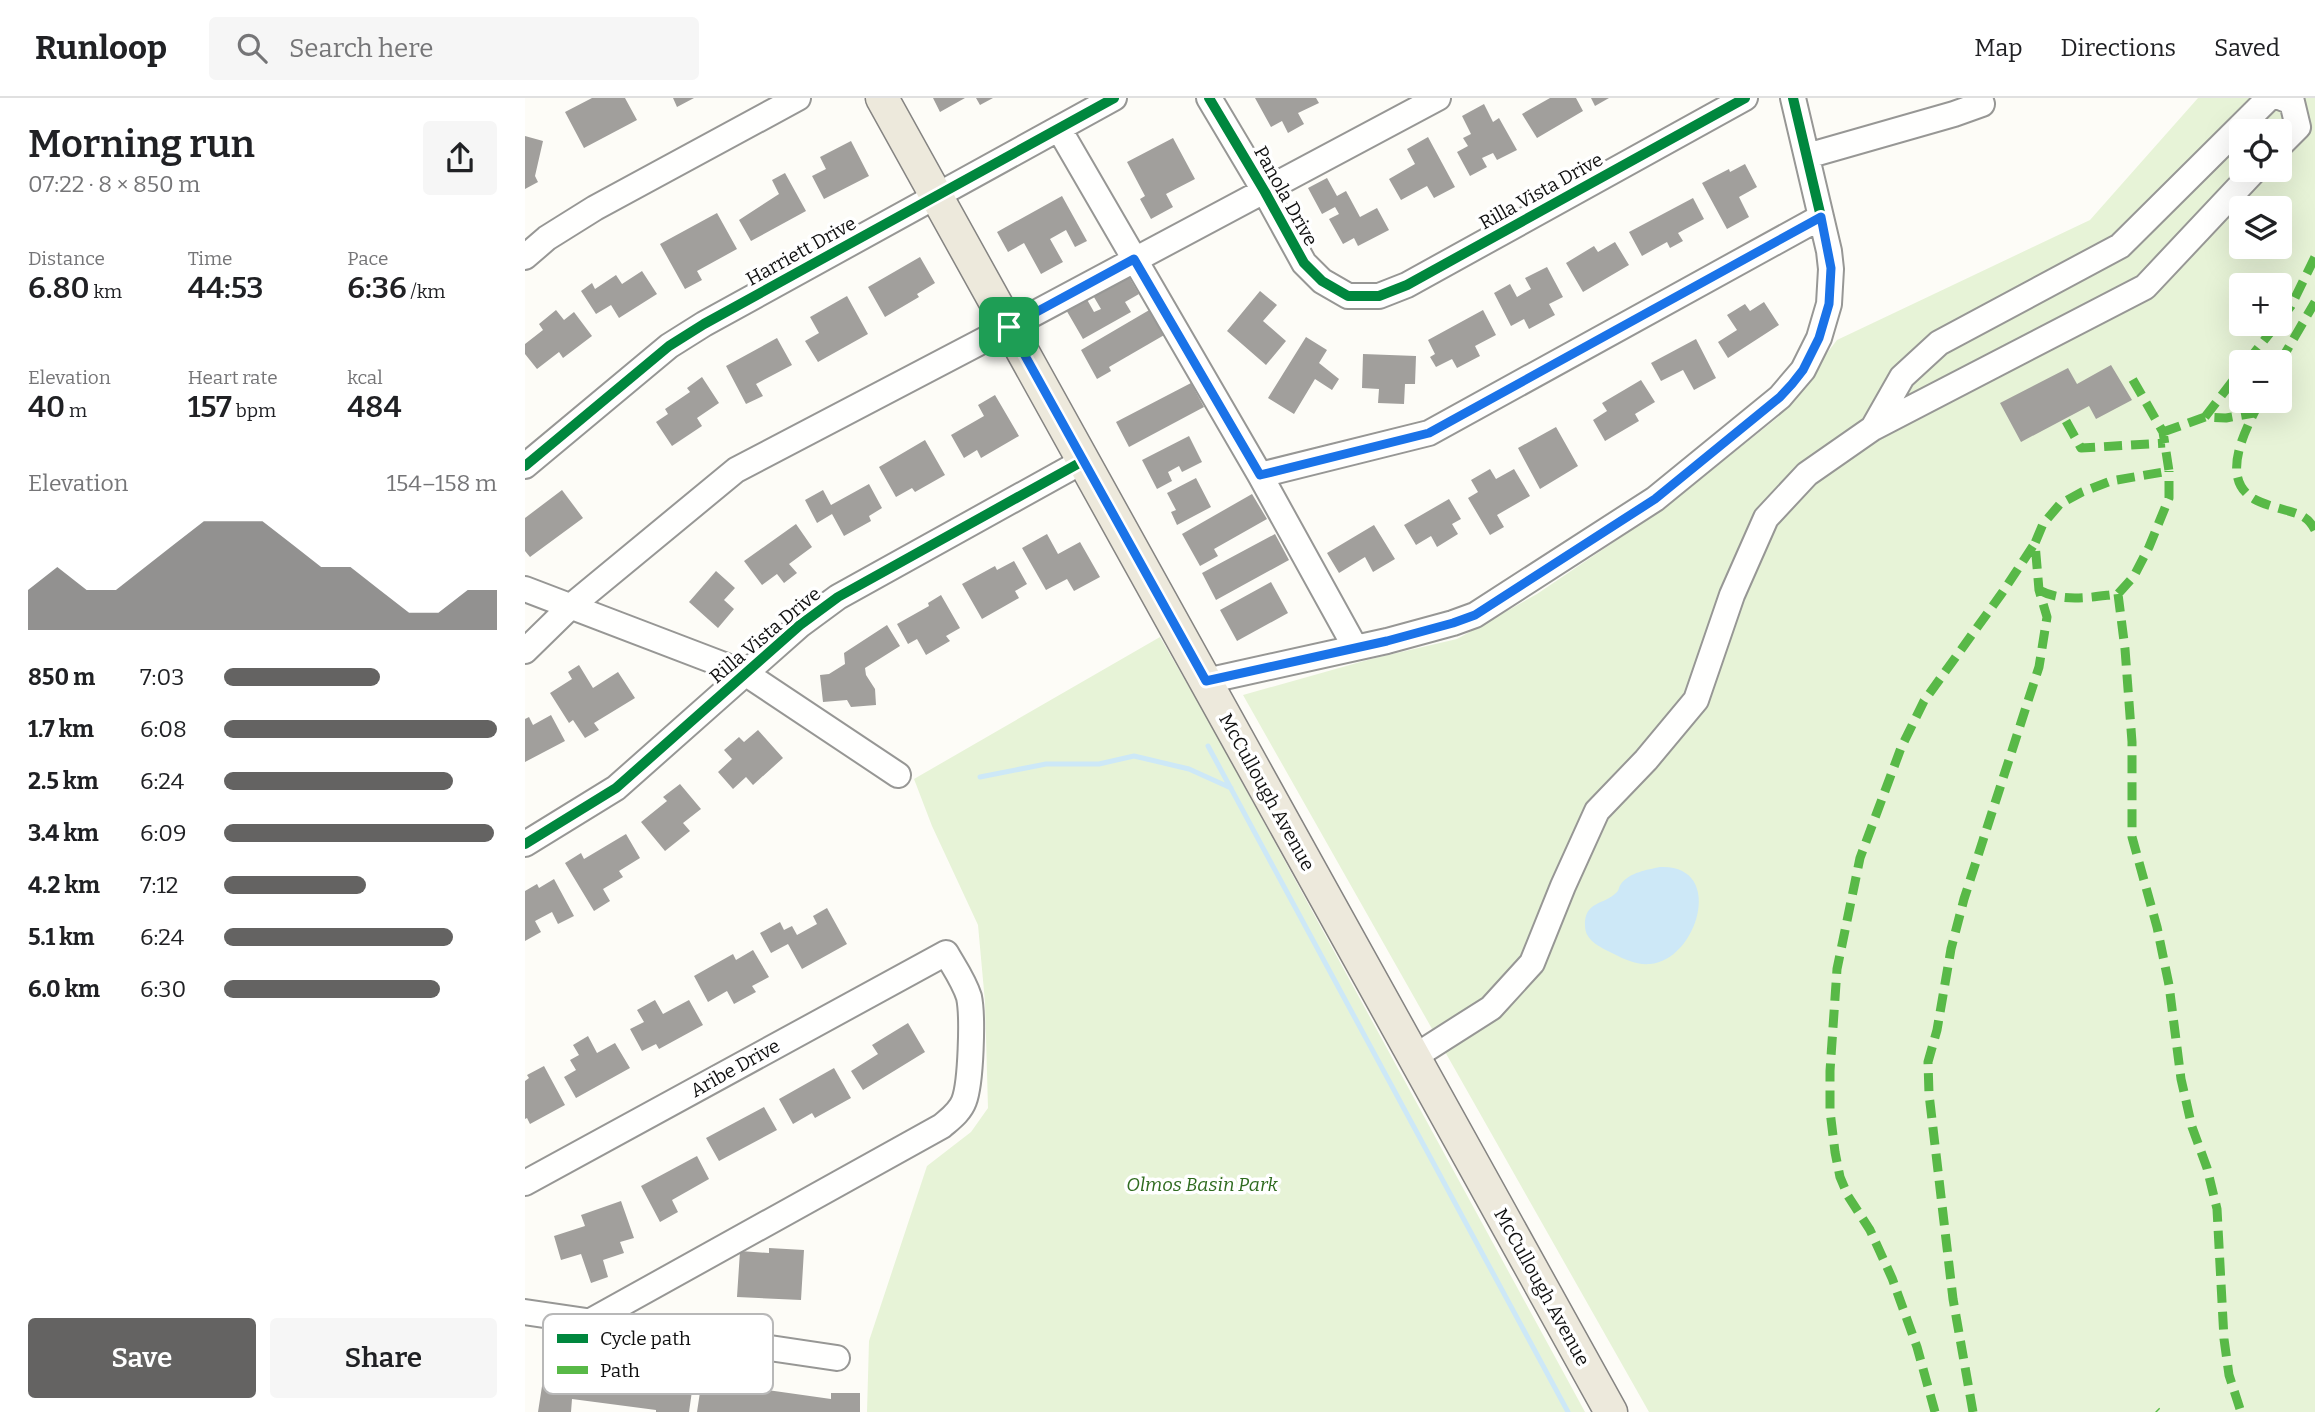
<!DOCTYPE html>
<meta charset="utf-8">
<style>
:root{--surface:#fff;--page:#f6f6f6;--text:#202124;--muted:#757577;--line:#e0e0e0;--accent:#646362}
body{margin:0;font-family:Bitter,serif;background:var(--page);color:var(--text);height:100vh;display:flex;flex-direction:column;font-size:26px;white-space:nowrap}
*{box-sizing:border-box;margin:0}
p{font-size:23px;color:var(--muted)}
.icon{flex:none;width:38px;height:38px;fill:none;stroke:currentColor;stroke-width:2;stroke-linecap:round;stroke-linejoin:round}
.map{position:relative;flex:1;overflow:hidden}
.sheet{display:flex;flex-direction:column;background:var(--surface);width:525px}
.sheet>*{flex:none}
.fabs{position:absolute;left:1704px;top:21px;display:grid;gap:14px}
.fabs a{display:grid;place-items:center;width:63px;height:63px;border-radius:7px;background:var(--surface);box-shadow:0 7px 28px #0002;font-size:35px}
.pin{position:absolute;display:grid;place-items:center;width:60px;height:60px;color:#fff;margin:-30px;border-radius:14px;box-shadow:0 4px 10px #0006}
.round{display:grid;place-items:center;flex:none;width:74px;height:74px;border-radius:7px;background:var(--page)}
.headline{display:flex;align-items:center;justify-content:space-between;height:119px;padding:0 28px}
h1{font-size:38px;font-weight:600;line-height:52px}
.figures{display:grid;grid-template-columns:repeat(3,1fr);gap:10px;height:119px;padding:7px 28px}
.figures div{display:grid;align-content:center}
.figures b{font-size:30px;font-weight:600}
.figures small{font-size:19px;font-weight:400}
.figures p{font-size:19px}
.chart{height:196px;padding:14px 28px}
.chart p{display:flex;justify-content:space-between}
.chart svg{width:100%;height:126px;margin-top:7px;fill:var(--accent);opacity:.7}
.cta{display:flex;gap:14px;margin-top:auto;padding:14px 28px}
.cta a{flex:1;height:80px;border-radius:7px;background:var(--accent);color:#fff;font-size:28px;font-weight:600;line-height:80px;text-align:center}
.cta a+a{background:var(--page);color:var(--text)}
ul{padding:0 28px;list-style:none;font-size:23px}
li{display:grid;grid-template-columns:112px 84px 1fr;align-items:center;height:52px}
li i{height:18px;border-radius:9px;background:var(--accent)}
header{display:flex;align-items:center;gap:42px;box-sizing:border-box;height:98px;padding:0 35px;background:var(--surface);border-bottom:2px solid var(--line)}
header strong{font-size:33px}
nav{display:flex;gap:38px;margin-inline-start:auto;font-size:24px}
.search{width:490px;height:63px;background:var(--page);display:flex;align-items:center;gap:18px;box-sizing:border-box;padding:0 24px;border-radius:7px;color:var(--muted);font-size:26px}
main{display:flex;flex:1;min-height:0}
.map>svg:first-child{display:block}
.green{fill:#e7f3d7;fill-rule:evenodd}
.water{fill:#cde8f7}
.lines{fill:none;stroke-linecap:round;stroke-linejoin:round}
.stream{stroke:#cde8f7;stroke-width:5}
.building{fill:#a19f9c}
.minor-casing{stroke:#979795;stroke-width:28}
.major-casing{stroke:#858482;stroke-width:35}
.minor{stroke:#fffffe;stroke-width:24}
.major{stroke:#ede9dc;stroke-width:32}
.quiet{stroke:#58b947;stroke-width:9;stroke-dasharray:18 9;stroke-linecap:butt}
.cycleway-casing{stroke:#fff;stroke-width:15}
.cycleway{stroke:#00873e;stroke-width:10}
.route-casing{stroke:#fff;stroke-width:14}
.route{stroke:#1a73e8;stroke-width:9}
.labels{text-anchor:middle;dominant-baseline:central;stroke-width:7;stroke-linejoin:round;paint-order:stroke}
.street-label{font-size:19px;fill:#111;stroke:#fff}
.park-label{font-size:19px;font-style:italic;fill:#2f6b1f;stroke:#fff}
.key{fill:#fff;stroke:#b8b8b8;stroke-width:2}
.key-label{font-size:19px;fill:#111}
</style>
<header>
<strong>Runloop</strong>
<div class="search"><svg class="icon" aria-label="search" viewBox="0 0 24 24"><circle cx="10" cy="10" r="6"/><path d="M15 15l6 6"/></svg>Search here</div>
<nav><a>Map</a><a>Directions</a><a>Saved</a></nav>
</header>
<main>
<section class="sheet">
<div class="headline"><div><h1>Morning run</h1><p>07:22 · 8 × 850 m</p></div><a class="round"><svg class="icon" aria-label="share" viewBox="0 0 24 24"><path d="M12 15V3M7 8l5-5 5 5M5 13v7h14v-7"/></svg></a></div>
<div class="figures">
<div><p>Distance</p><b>6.80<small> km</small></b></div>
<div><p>Time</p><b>44:53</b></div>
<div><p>Pace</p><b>6:36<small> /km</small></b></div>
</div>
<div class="figures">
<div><p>Elevation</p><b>40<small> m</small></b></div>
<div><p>Heart rate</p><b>157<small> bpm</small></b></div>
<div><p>kcal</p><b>484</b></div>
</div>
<div class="chart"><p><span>Elevation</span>154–158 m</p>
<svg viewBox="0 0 160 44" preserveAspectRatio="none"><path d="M0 44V30L10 22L20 30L30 30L40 22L50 14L60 6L70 6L80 6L90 14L100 22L110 22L120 30L130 38L140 38L150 30L160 30V44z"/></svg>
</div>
<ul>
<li><b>850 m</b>7:03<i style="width:57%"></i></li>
<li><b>1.7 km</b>6:08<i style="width:100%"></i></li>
<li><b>2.5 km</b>6:24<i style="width:84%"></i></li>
<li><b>3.4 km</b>6:09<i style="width:99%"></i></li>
<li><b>4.2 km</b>7:12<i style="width:52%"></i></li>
<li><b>5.1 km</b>6:24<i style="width:84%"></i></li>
<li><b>6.0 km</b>6:30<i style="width:79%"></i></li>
</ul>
<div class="cta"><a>Save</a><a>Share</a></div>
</section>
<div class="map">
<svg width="1790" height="1314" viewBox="0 0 1790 1314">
<rect width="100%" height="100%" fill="#fdfcf7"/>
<path class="green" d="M1673,0H1790V1314H1124L718,597L846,561L932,541L1012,496L1139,410L1252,320L1312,242L1565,122ZM1717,33H1755V72H1717ZM1717,110H1755V149H1717ZM1717,187H1755V226H1717ZM1717,264H1755V303H1717Z
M635,539L682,620L1060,1314H342L344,1243L402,1068L446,1034L463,1010L460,904L453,827L407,728L389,681Z"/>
<path class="water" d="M1135,769C1201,766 1173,862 1125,866C1111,867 1101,862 1089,856C1081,852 1072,848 1066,842C1062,838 1060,833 1060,828C1059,803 1079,807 1091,795C1095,791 1093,790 1096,786C1105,774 1122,772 1135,769Z"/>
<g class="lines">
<path class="stream" d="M683,648L1043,1314
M455,679L521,666H574L609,658L664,671L706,690"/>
</g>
<path class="building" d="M67,0H100L112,22L59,50L40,14Z
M148,0H169L152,9Z
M408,0H440L415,14Z
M451,0H468L455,7Z
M730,0H791L794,5L773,15L779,26L763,35L757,23L746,29Z
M1025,0H1051L1058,13L1012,40L997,16Z
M1066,0H1084L1070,8Z
M959,6L968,24L974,20L992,52L972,62L968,55L957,60L962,69L945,78L932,54L943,48L938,40L946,36L937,18Z
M0,38L18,43L10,78L13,84L0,91Z
M903,39L930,89L909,100L902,88L876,102L864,81L890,66L882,51Z
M648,40L670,81L641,96L648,109L626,121L615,101L620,98L602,64Z
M326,43L344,78L299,101L287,78L301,71L295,59Z
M1220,66L1232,89L1214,99L1224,119L1202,131L1177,85L1204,71L1205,74Z
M260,75L281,113L226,143L214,122L254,96L247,82Z
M802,80L812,98L821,93L835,119L852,110L864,132L833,148L829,140L818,146L804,121L814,116L810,109L797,116L783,90Z
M537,98L562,143L550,149L541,132L525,141L538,164L516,176L499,145L483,154L472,134Z
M1168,100L1179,121L1153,135L1158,143L1145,150L1142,144L1117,158L1104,134Z
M192,115L212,151L172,173L177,182L160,191L135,146Z
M1090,144L1104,167L1058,194L1041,165L1069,148L1073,154Z
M395,159L410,185L392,196L394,199L360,219L343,189Z
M1022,169L1038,199L1024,206L1030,217L1004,231L999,221L986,228L969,195L985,186L992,199L1006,191L1000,180Z
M117,173L132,196L94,220L86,207L71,216L56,193L67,185L70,191L91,177L97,186Z
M601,174L614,196L600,204L606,214L558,241L540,210L560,198L569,214L576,211L566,194Z
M735,193L752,207L738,223L761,243L741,267L702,233Z
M322,198L343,236L293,264L280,243L294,235L285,219Z
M1239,204L1254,227L1203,260L1193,244L1212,232L1202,217L1220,206L1225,213Z
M626,211L641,236L584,269L586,273L572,281L556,252Z
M31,212L39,222L49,214L67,238L38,260L34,254L12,271L0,256V246L18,232L14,226Z
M958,212L971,237L950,248L955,258L932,270L927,261L911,269L905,259L910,256L903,242Z
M781,239L802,252L794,265L814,281L807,292L790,281L769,316L743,300Z
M252,240L267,267L231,286L238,298L221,306L201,268Z
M1171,241L1191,280L1169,292L1158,272L1136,283L1126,265Z
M838,256L891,258L890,286H880L879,306L853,305L854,291L837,290Z
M1586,267L1607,302L1571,321L1564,308L1496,344L1475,305L1543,270L1552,286Z
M177,279L194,305L172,320L177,328L147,348L131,324L143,316L140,311L165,294L162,290Z
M1116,282L1130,304L1110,316L1114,323L1080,343L1068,322L1082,313L1077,305Z
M666,285L679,309L604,349L591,324Z
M470,297L494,338L456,360L452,352L439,360L426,337L459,318L453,307Z
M1031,329L1053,368L1015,391L993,350Z
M664,338L677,364L657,374L654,368L643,374L647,383L632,391L617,362Z
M400,342L420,377L390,394L387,390L371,399L354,369Z
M965,371L971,381L989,371L1005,398L972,417L979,429L965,437L943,400L953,394L946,382Z
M671,380L686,409L652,427L646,414L651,412L642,395Z
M344,386L357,410L344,418L346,423L319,438L307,416L292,425L280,402L298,392L306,407Z
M37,392L58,420L5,459L0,453V420Z
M727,396L742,421L689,451L693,458L675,468L657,436Z
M924,401L936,421L927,426L933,436L912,449L906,438L891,447L879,427Z
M271,426L287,449L264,466L272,475L259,485L252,476L237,487L219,463Z
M849,427L870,461L848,474L840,459L814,475L802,455Z
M522,436L533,456L555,444L575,479L549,493L542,481L521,492L497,450Z
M750,436L764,462L691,502L677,475Z
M489,463L502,486L490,493L494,500L457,521L437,486L470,468L472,472Z
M191,473L210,490L199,502L209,511L193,530L164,504Z
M746,484L763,515L712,543L695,512Z
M416,497L435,530L421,538L425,543L401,557L392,541L383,546L372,526L404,508L403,505Z
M362,527L375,548L340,570L341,577L350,591L351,607L326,609L322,602L298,604L295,577L304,576L320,566L319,555Z
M54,567L68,590L93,574L110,600L69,625L74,632L60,640L48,622L44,625L25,595L47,581L43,574Z
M26,617L40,643L0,664V621L4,619L8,627Z
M233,632L258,660L228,687L221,679L208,691L193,674L207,661L199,652L214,639L219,644Z
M155,686L176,711L158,725L165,733L140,753L116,724L142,703L138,699Z
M101,736L115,760L94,773L98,779L78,791L85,803L69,813L40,765L56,755L59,761Z
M29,781L49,818L33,826L27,814L10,823L16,834L0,843V793L12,786L14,790Z
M302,810L322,846L277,871L263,846L246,855L235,835L255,824L259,832L267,828L272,837L292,826L288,818Z
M228,852L244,879L227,888L231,894L209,906L202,893L183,904L169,878L208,856L211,862Z
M130,902L138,916L164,902L178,927L134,951L131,946L117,953L105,931L119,924L112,912Z
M383,925L400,954L338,992L326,973L353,956L347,947Z
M63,938L72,955L90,945L105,970L51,1000L39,979L51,972L45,962L54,957L48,947Z
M19,968L40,1007L5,1026L2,1020L0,1021V983L4,980L2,977Z
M309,970L326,1000L290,1020L287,1015L268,1026L254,1001Z
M239,1009L252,1032L194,1063L181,1040Z
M172,1058L184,1081L147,1102L153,1114L135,1124L116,1088Z
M96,1103L109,1140L95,1144L99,1155L78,1162L83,1179L66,1185L56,1156L36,1162L29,1138L60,1128L56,1117Z
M244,1150L279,1152L276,1202L212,1199L215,1153L244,1155Z
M22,1256L48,1259L49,1268L138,1280L141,1273L168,1276L169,1279L164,1314H131V1312L47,1301L46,1314H13Z
M178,1274L208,1277L207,1287L306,1301V1295H335V1314H172Z"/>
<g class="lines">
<defs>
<path id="minor" d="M684,0L740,94L779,165L797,183L823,198H854L882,187L1220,0
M534,31L735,377L830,549
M1755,47L1773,29L1767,4L1757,0
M1282,58L1429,16L1457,6L1455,0
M0,159L22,140L70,110L273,0
M1348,330L1377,279L1414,245L1595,148L1744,0
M0,368L144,248L179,226L589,0
M735,377L904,335L1296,119
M0,491L220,575L373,677
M0,553L45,509L211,372L484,229L913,0
M681,583L862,543L928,525L950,517L1130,401L1255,299L1278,272L1294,240L1304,206L1306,171L1304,153L1268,0
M0,746L91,690L275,527L313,499L558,363
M889,959L966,910L1007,865L1038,788L1072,713L1121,662L1171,602L1207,497L1241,420L1282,376L1348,330L1620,189L1730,72
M0,1085L421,855C429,869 439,883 444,899C448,918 446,985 439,1003C435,1014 425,1021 417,1028L64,1224
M0,1214L312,1260"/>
<path id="major" d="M357,0L1086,1314"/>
</defs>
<use href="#minor" class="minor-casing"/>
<use href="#major" class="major-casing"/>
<use href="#minor" class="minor"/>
<use href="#major" class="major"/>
<path class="quiet" d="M1755,222L1766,208L1790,159
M1722,264L1752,226
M1755,264L1790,204
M1735,303C1722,329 1693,380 1729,401C1738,406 1750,409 1760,412C1774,416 1783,418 1790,432
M1680,319L1717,271
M1541,323L1556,350L1640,345
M1638,334L1680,319L1701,320L1729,315
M1514,492C1538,505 1566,499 1593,496L1609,478L1624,449L1644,400V373
M1593,496L1600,551L1607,644V739L1632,829L1644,887L1656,981L1667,1029L1682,1070L1692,1111L1699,1241L1704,1277L1716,1314
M1631,1313L1632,1314
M1410,1314L1392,1249L1367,1180L1345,1132L1323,1098L1315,1079L1310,1054L1305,1013V973L1312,871L1335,760L1376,650L1399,603L1477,495L1510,445
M1448,1314L1428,1201L1404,996L1403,964L1412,932L1426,851L1439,801L1514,569L1522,519L1514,492L1510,445L1518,426L1535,406L1557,394L1586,383L1644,373L1638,334L1604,275"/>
<defs>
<path id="cycleway" d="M684,0L740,94L779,165L797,183L823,198H854L882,187L1220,0
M0,368L144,248L179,226L589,0
M681,583L862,543L928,525L950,517L1130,401L1255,299L1278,272L1294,240L1304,206L1306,171L1304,153L1268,0
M0,746L91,690L275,527L313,499L558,363"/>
</defs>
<use href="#cycleway" class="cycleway-casing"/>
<use href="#cycleway" class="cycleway"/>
</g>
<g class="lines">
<defs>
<path id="route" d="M1296,119L1306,170L1304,206L1294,240L1278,272L1267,286L1255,299L1130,401L950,517L928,525L862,543L681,583L484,229L609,161L735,377L904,335Z"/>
</defs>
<use href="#route" class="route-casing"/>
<use href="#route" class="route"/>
</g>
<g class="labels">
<g class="street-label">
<text transform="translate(1016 93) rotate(-29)">Rilla Vista Drive</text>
<text transform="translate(761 98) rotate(61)">Panola Drive</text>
<text transform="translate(276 153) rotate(-29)">Harriett Drive</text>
<text transform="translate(240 537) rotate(-40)">Rilla Vista Drive</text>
<text transform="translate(742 694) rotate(61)">McCullough Avenue</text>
<text transform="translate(210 970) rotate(-29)">Aribe Drive</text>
<text transform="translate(1017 1189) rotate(61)">McCullough Avenue</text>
</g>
<g class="park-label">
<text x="677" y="1086">Olmos Basin Park</text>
</g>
</g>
<rect x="18" y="1216" width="230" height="80" rx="10" class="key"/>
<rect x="32" y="1236" width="31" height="9" fill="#00873e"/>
<rect x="32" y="1268" width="31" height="8" fill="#58b947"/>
<g class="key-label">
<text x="75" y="1247">Cycle path</text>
<text x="75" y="1279">Path</text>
</g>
</svg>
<div class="fabs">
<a><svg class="icon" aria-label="locate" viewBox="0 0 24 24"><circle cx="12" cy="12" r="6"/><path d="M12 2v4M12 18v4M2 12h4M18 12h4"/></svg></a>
<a><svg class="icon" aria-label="layers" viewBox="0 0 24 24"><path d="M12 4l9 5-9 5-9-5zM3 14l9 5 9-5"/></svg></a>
<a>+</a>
<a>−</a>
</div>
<div class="pin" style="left:484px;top:229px;background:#1e9e55"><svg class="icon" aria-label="arrive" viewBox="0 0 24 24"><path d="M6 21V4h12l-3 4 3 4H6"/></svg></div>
</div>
</main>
